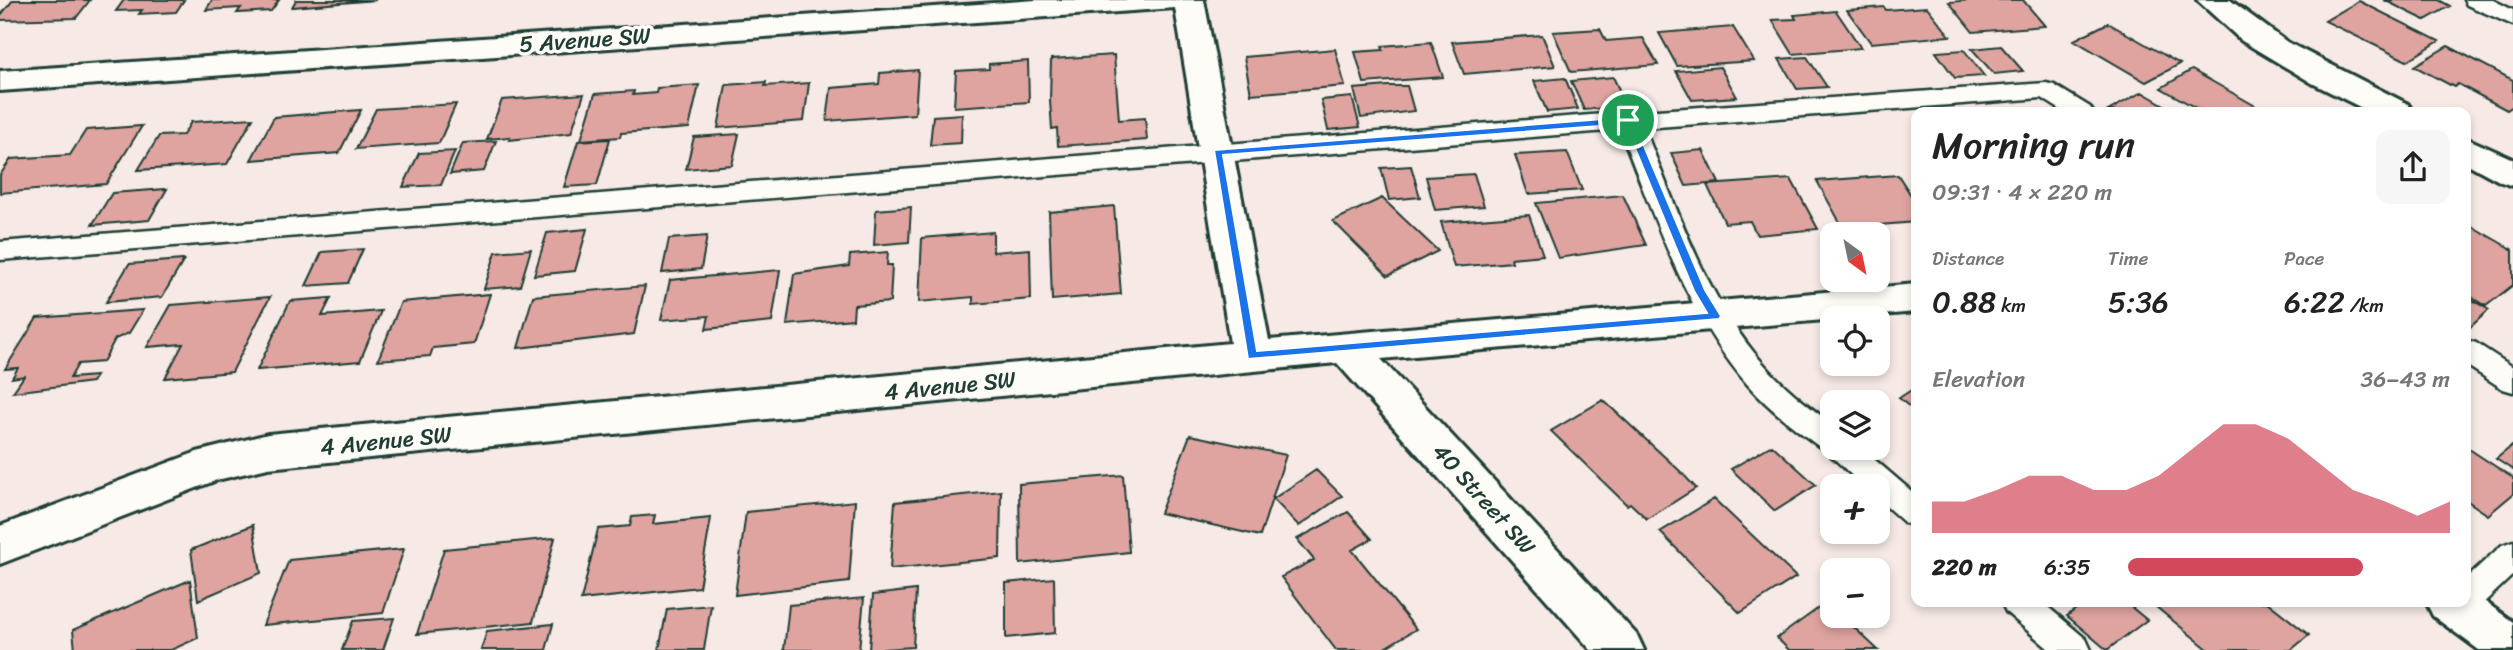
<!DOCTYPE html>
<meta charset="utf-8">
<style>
:root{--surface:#fff;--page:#f6f6f6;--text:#222;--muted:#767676;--accent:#d1495b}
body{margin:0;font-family:Sriracha,sans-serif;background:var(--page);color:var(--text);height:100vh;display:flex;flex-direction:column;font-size:26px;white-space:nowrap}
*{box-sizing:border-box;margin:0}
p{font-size:23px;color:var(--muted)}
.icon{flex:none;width:38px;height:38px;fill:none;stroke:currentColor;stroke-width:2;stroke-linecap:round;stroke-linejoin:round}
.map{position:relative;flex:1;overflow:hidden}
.panel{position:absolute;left:1911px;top:107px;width:560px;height:500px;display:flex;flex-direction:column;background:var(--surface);border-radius:14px;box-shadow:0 4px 10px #0003}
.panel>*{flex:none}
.needle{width:46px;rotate:147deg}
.fabs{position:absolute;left:1820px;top:222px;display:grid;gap:14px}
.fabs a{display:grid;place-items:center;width:70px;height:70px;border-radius:14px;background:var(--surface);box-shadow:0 4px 10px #0003;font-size:35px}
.pin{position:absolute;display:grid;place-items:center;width:60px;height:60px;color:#fff;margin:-30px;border:4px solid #fff;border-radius:50%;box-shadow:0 2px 7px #0007}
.round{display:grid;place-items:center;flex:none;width:74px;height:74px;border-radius:14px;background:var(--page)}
.head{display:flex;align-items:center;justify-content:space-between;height:119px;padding:0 21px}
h1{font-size:38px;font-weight:600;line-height:52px}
.figures{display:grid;grid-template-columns:repeat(3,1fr);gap:10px;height:119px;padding:7px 21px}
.figures div{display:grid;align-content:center}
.figures b{font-size:30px;font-weight:600}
.figures small{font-size:19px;font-weight:400}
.figures p{font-size:19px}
.chart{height:196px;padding:14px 21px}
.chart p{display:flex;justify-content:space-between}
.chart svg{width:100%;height:126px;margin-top:7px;fill:var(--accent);opacity:.7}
ul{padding:0 21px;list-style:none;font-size:23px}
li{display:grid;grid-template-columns:112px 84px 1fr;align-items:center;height:52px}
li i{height:18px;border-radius:9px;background:var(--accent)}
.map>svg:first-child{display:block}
.building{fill:#dfa4a0;stroke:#1f3d34;stroke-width:2}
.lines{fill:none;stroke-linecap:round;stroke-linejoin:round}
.lane-casing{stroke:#1f3d34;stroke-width:5}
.street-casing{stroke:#1f3d34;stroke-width:6}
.lane{fill:#fdfcf7;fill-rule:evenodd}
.street{fill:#fdfcf7;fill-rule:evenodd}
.route{fill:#1a73e8;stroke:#fff;stroke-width:2;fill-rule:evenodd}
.labels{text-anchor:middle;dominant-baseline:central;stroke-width:7;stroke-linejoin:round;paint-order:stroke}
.street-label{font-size:23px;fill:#1f3d34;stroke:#fdfcf7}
</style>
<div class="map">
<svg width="2513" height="650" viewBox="0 0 2513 650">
<rect width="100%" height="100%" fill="#f7eae6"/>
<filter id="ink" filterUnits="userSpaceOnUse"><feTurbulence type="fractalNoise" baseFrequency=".0143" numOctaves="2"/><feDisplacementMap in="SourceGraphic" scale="14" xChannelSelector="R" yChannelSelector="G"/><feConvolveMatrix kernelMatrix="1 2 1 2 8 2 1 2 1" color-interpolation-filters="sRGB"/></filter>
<g filter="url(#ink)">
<path class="building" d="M13,0H90L76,18L0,20V16Z
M124,0H184L176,12L139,14L142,10L116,11Z
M212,0H279L271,11L237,13L241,8L206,10Z
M296,0H376L292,7Z
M1971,0H2023L2045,26L1973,32L1949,2Z
M2384,0H2439L2450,6L2425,20Z
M2359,1L2439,41L2407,61L2325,21Z
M1884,7L1886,10L1927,7L1950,36L1871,43L1847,10Z
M1836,11L1861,48L1793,54L1772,20L1796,19L1794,15Z
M2108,23L2180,64L2146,82L2074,40Z
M1733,27L1754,61L1677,66L1659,33Z
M1600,29L1606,41L1643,38L1658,65L1571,72L1553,32Z
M1542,35L1555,66L1464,74L1452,42Z
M1431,42L1443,77L1364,83L1355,52L1383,50L1382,46Z
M2001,46L2023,71L1994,74L1972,49Z
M2448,46L2513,80V106L2507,110L2458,84L2454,87L2414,66Z
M1335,49L1345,86L1251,94L1244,57Z
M1964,50L1984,76L1955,78L1936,52Z
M1114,55L1119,120L1145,118L1147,140L1058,146L1057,128L1052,129L1050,101L1051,59Z
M1807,57L1827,87L1797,89L1779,59Z
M1028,61L1029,102L954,107L956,71L989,69V64Z
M1720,67L1737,97L1692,100L1676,71Z
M918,70L915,114L827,121L831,88L879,84L880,73Z
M2192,70L2266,112H2203L2161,88Z
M1613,77L1627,106L1584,110L1571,81Z
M1565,78L1578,109L1547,112L1534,81Z
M766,82L765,86L809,83L804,121L718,128L726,85Z
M699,85L689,128L621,133L620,137L581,140L595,94L634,91L633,95L656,93L657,88Z
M1388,86H1407L1414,111L1361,118L1354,89Z
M2142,92L2176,112L2108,111Z
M584,94L571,133L509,140L510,137L487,139L502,100Z
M1352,97L1360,127L1328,130L1321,100Z
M456,104L439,143L356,149L376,109Z
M361,110L339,153L251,160L274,117Z
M962,114L961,143L930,145L933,116Z
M253,118L227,164L138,170L159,136L183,135L191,122Z
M142,126L106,184L0,193V175L11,159L70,155L86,130Z
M739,134L732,165L686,169L694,137Z
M610,139L597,185L564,187L578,141Z
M496,141L484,171L450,174L463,143Z
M1703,150L1719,183L1686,186L1671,153Z
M455,151L441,185L403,187L419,153Z
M1567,152L1582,190L1528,194L1515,155Z
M1411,166L1420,197L1389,200L1381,168Z
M1474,174L1484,206L1435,210L1426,177Z
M1898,175L1916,203V222L1843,228L1817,181Z
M1791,179L1818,229L1757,235L1750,221L1725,223L1707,185Z
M167,189L149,220L92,225L112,193Z
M1623,195L1646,245L1558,258L1536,203Z
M1382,198L1438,251L1388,276L1333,221Z
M1114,206L1121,294L1052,300L1049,212Z
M911,207L909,242L874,245L876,210Z
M1529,215L1543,255L1511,258L1512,262L1454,267L1441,222Z
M2466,223L2513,250V285L2486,306L2466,293Z
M587,229L575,271L534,275L547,233Z
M993,232V252L1030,249L1031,299L973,304V297L919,302L922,238Z
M707,236L701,269L662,273L669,239Z
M363,249L348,283L306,286L322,252Z
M531,249L520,286L484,289L496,252Z
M888,252L887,265H892L890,302L854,305L853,319L787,325L794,274L849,266L850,255Z
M184,260L162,297L106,302L129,264Z
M780,270L772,322L706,329L709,316L661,320L670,280Z
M645,286L634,334L518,348L533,296Z
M490,294L474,344L433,348L430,356L378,360L401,302Z
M2466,296L2489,310L2467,330L2466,329Z
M270,297L232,372L165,378L183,344L147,347L171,305Z
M331,298L322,316L381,311L360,361L257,370L290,301Z
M143,310L129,333L115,339L103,362L78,364L70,378L96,376L92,382L13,392L24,376L12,378L18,368L5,369L37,318Z
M1916,387V412L1899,398Z
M1603,400L1681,472L1696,488L1647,519L1630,503L1627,505L1551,431Z
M1190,435L1286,455L1260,536L1160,513Z
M1772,445L1816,485L1775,511L1731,469Z
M2513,445V470L2496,459Z
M2466,447L2513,478V494L2488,515L2466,500Z
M1316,470L1342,496L1299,526L1273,499Z
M1123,475L1129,552L1020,564L1019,484Z
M1001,491L1000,558L890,569L895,502Z
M1714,499L1796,577L1740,613L1660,532Z
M855,501L849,582L735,595L746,512Z
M1348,512L1372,539L1352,550L1416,629L1381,650H1336L1281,577L1314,560L1297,539Z
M655,515L653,524L711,518L699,587L581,600L598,529L630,526L632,517Z
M253,525L261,573L198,600L191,550Z
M555,538L533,622L417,634L444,549Z
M404,549L383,613L263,625L289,560Z
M1054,578L1055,633L1006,638V583Z
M190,580L198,638L171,650H75L73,630Z
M916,590L913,647L869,650L873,595Z
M864,598L859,650H784L789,605Z
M1827,602L1832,607V616H1842L1878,650H1789L1777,638Z
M2085,602H2125L2147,620L2107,650L2067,616Z
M2150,602H2267L2309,635L2291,650H2209Z
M711,605L704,650H659L667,609Z
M394,618L383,650H342L353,621Z
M553,624L546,650H481L487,631Z"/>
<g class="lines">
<defs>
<path id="lane" d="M2464,0H2493L2513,10V25L2467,5Z
M2046,83L2054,85L2090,107L2093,112H2064L2042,98L1644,128C1679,212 1707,305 1771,372C1790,392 1811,408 1832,424V448H1861L1916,495V527L1905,523L1878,499V486H1863C1851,475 1837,460 1825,451C1798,431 1770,410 1748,385C1685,312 1655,218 1620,130L0,260V242L1628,112Z
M2466,340L2476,343L2513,367V392L2503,389L2466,365Z
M2513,541V575L2478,608L2466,612L2454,608L2451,602H2466V578L2502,545Z
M2001,602H2042L2086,639L2091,650H2050L2006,612Z"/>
<path id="street" d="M1036,0H1204L1269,340L1916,284V312L1381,359L1637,635L1644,650H1591L1337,363L268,468L217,480L0,564V526L197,452L268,434L1230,343L1175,8L0,91V71Z
M2197,0H2230L2287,42L2408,104L2413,112H2370L2312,83L2242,41Z
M2466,138L2513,159V186L2501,182L2466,163Z
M2466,588L2513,622V650H2479L2433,616L2426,602H2466Z"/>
</defs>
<use href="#lane" class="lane-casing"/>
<use href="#street" class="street-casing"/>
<use href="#lane" class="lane"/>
<use href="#street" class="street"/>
</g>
</g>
<path class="route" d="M1628,117L1633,120L1705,290L1721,316L1719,319L1248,359L1214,150ZM1625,124L1694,291L1707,313L1257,351L1223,155Z"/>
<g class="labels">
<g class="street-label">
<text transform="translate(585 40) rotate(-4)">5 Avenue SW</text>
<text transform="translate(950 386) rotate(-6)">4 Avenue SW</text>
<text transform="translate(386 441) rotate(-6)">4 Avenue SW</text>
<text transform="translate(1484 499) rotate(48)">40 Street SW</text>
</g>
</g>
</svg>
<div class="fabs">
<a><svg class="needle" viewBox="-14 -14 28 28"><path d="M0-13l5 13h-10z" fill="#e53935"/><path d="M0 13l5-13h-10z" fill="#767676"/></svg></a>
<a><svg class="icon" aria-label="locate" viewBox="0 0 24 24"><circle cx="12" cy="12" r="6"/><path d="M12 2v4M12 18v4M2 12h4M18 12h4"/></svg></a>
<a><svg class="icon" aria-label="layers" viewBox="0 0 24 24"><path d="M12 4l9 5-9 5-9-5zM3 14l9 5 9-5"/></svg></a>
<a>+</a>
<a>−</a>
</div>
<div class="pin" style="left:1628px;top:120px;background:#1e9e55"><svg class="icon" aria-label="arrive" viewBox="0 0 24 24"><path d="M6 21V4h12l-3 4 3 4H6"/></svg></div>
<section class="panel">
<div class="head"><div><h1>Morning run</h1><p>09:31 · 4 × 220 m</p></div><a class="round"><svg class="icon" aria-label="share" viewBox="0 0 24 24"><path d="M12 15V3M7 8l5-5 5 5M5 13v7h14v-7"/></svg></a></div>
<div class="figures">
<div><p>Distance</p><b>0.88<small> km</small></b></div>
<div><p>Time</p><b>5:36</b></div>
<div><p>Pace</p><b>6:22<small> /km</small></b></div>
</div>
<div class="chart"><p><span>Elevation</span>36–43 m</p>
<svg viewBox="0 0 160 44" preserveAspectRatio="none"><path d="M0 44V33L10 33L20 29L30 24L40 24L50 29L60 29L70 24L80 15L90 6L100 6L110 11L120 20L130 29L140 33L150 38L160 33V44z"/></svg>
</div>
<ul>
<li><b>220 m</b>6:35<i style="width:73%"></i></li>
</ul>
</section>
</div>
